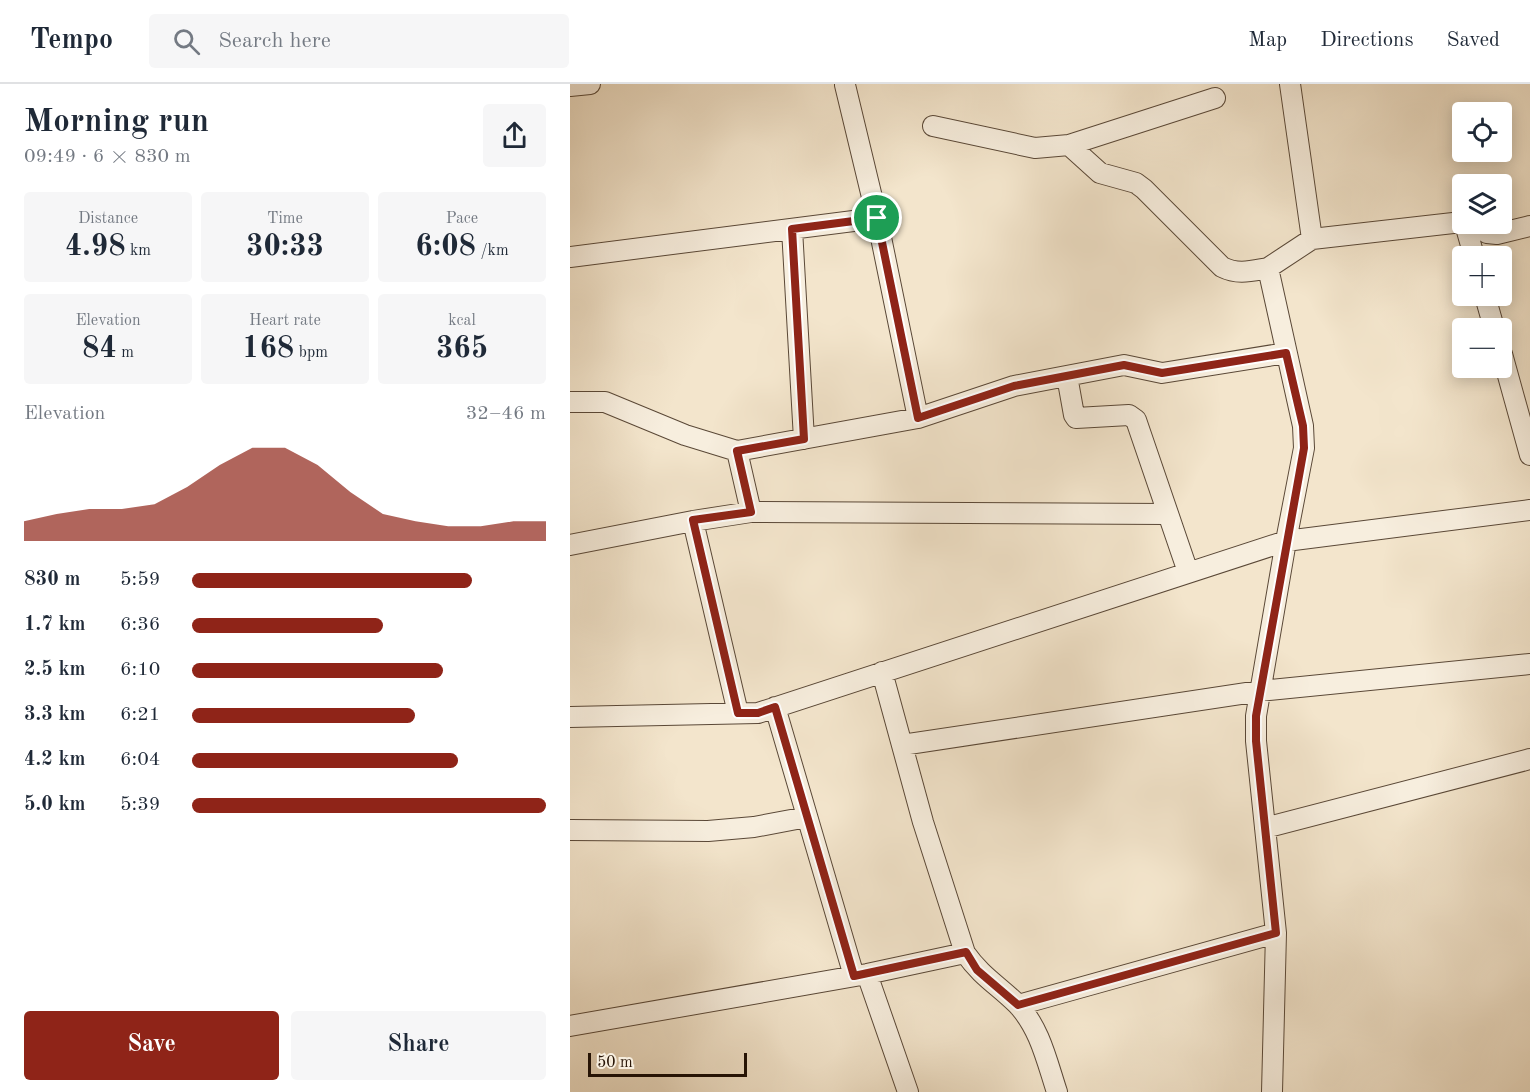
<!DOCTYPE html>
<meta charset="utf-8">
<style>
:root{--surface:#fff;--page:#f6f6f7;--text:#1f2937;--muted:#747a83;--line:#e0e1e3;--accent:#8f2418}
body{margin:0;font-family:"Old Standard TT",serif;background:var(--page);color:var(--text);height:100vh;display:flex;flex-direction:column;font-size:22px;white-space:nowrap}
*{box-sizing:border-box;margin:0}
p{font-size:20px;color:var(--muted)}
.icon{flex:none;width:33px;height:33px;fill:none;stroke:currentColor;stroke-width:2;stroke-linecap:round;stroke-linejoin:round}
.map{position:relative;flex:1;overflow:hidden}
.panel{display:flex;flex-direction:column;background:var(--surface);width:570px}
.panel>*{flex:none}
.fabs{position:absolute;left:882px;top:18px;display:grid;gap:12px}
.fabs a{display:grid;place-items:center;width:60px;height:60px;border-radius:6px;background:var(--surface);box-shadow:0 3px 15px #0003;font-size:30px}
.scale{position:absolute;left:18px;bottom:15px;width:159px;box-sizing:border-box;padding-left:6px;border:3px solid #271405;border-top:0;font-size:16px;line-height:21px;white-space:nowrap;color:#271405;-webkit-text-stroke:4px #f7eede;paint-order:stroke}
.pin{position:absolute;display:grid;place-items:center;width:51px;height:51px;color:#fff;margin:-26px;border:3px solid #fff;border-radius:50%;box-shadow:0 2px 6px #0007}
.round{display:grid;place-items:center;flex:none;width:63px;height:63px;border-radius:6px;background:var(--page)}
.headline{display:flex;align-items:center;justify-content:space-between;height:102px;padding:0 24px}
h1{font-size:33px;font-weight:800;line-height:45px}
.stats{display:grid;grid-template-columns:repeat(3,1fr);gap:9px;height:102px;padding:6px 24px}
.stats div{display:grid;align-content:center;border-radius:6px;background:var(--page);text-align:center}
.stats b{font-size:30px;font-weight:800}
.stats small{font-size:16px;font-weight:400}
.stats p{font-size:16px}
.chart{height:168px;padding:12px 24px}
.chart p{display:flex;justify-content:space-between}
.chart svg{width:100%;height:108px;margin-top:6px;fill:var(--accent);opacity:.7}
.button{display:flex;gap:12px;margin-top:auto;padding:12px 24px}
.button a{flex:1;height:69px;border-radius:6px;background:var(--accent);color:#fff;font-size:24px;font-weight:800;line-height:69px;text-align:center}
.button a+a{background:var(--page);color:var(--text)}
ul{padding:0 24px;list-style:none;font-size:20px}
li{display:grid;grid-template-columns:96px 72px 1fr;align-items:center;height:45px}
li i{height:15px;border-radius:8px;background:var(--accent)}
header{display:flex;align-items:center;gap:36px;box-sizing:border-box;height:84px;padding:0 30px;background:var(--surface);border-bottom:2px solid var(--line)}
header strong{font-size:28px}
nav{display:flex;gap:33px;margin-inline-start:auto;font-size:21px}
.search{width:420px;height:54px;background:var(--page);display:flex;align-items:center;gap:15px;box-sizing:border-box;padding:0 21px;border-radius:6px;color:var(--muted);font-size:22px}
main{display:flex;flex:1;min-height:0}
.map>svg:first-child{display:block}
.lines{fill:none;stroke-linecap:round;stroke-linejoin:round}
.minor-casing{stroke:#5a4837;stroke-width:22}
.minor{stroke:#f7eede;stroke-width:20}
.route-casing{stroke:#fff;stroke-width:12}
.route{stroke:#8f2418;stroke-width:8}
</style>
<header>
<strong>Tempo</strong>
<div class="search"><svg class="icon" aria-label="search" viewBox="0 0 24 24"><circle cx="10" cy="10" r="6"/><path d="M15 15l6 6"/></svg>Search here</div>
<nav><a>Map</a><a>Directions</a><a>Saved</a></nav>
</header>
<main>
<section class="panel">
<div class="headline"><div><h1>Morning run</h1><p>09:49 · 6 × 830 m</p></div><a class="round"><svg class="icon" aria-label="share" viewBox="0 0 24 24"><path d="M12 15V3M7 8l5-5 5 5M5 13v7h14v-7"/></svg></a></div>
<div class="stats">
<div><p>Distance</p><b>4.98<small> km</small></b></div>
<div><p>Time</p><b>30:33</b></div>
<div><p>Pace</p><b>6:08<small> /km</small></b></div>
</div>
<div class="stats">
<div><p>Elevation</p><b>84<small> m</small></b></div>
<div><p>Heart rate</p><b>168<small> bpm</small></b></div>
<div><p>kcal</p><b>365</b></div>
</div>
<div class="chart"><p><span>Elevation</span>32–46 m</p>
<svg viewBox="0 0 160 44" preserveAspectRatio="none"><path d="M0 44V36L10 33L20 31L30 31L40 29L50 22L60 13L70 6L80 6L90 13L100 24L110 33L120 36L130 38L140 38L150 36L160 36V44z"/></svg>
</div>
<ul>
<li><b>830 m</b>5:59<i style="width:79%"></i></li>
<li><b>1.7 km</b>6:36<i style="width:54%"></i></li>
<li><b>2.5 km</b>6:10<i style="width:71%"></i></li>
<li><b>3.3 km</b>6:21<i style="width:63%"></i></li>
<li><b>4.2 km</b>6:04<i style="width:75%"></i></li>
<li><b>5.0 km</b>5:39<i style="width:100%"></i></li>
</ul>
<div class="button"><a>Save</a><a>Share</a></div>
</section>
<div class="map">
<svg width="960" height="1008" viewBox="0 0 960 1008">
<rect width="100%" height="100%" fill="#f3e5cc"/>
<filter id="stains"><feTurbulence type="fractalNoise" baseFrequency=".00333" numOctaves="4"/><feColorMatrix values="0 0 0 0 .2 0 0 0 0 .09 0 0 0 0 .02 0 0 0 .5 -.17"/></filter>
<radialGradient id="worn" r=".72"><stop offset=".6" stop-color="#630" stop-opacity="0"/><stop offset="1" stop-color="#630" stop-opacity=".3"/></radialGradient>
<g class="lines">
<defs>
<path id="minor" d="M275,1L307,134L348,334
M0,2L20,0
M363,42L465,64L499,61L645,14
M499,61L530,89L566,99L574,105L652,183C668,191 681,187 698,184
M895,140L904,172
M904,140L917,149L927,150L960,142
M222,145L234,355
M742,155L892,138
M0,173L307,134
M915,212L924,244
M932,270L960,371
M497,292L504,331L506,334L559,331L566,336L618,488
M0,318H35L115,351L167,367L348,334L444,302L554,281L592,289L716,269
M181,428L597,430
M123,437L168,629
M0,461L123,437L181,428L167,367
M312,588L353,738L395,869C412,893 428,901 447,920C470,944 477,978 487,1008
M205,623L284,892
M0,633L188,629L716,457L960,426
M332,661L690,607L960,580
M695,744L960,675
M0,746L138,747L184,743L237,733
M297,890L338,1008
M448,921L706,849
M0,942L297,890L395,869
M702,1008L706,849L686,657V632L716,457L734,364L733,342L698,184L742,155L720,0"/>
</defs>
<use href="#minor" class="minor-casing"/>
<use href="#minor" class="minor"/>
</g>
<g class="lines">
<defs>
<path id="route" d="M307,134L348,334L444,302L554,281L592,289L716,269L733,342L734,364L686,632V657L706,849L448,921L407,886L396,868L284,892L205,623L188,629H168L123,436L181,428L167,367L234,355L222,145Z"/>
</defs>
<use href="#route" class="route-casing"/>
<use href="#route" class="route"/>
</g>
<rect width="100%" height="100%" filter="url(#stains)"/>
<rect width="100%" height="100%" fill="url(#worn)"/>
</svg>
<div class="fabs">
<a><svg class="icon" aria-label="locate" viewBox="0 0 24 24"><circle cx="12" cy="12" r="6"/><path d="M12 2v4M12 18v4M2 12h4M18 12h4"/></svg></a>
<a><svg class="icon" aria-label="layers" viewBox="0 0 24 24"><path d="M12 4l9 5-9 5-9-5zM3 14l9 5 9-5"/></svg></a>
<a>+</a>
<a>−</a>
</div>
<div class="scale">50 m</div>
<div class="pin" style="left:307px;top:134px;background:#1e9e55"><svg class="icon" aria-label="arrive" viewBox="0 0 24 24"><path d="M6 21V4h12l-3 4 3 4H6"/></svg></div>
</div>
</main>
